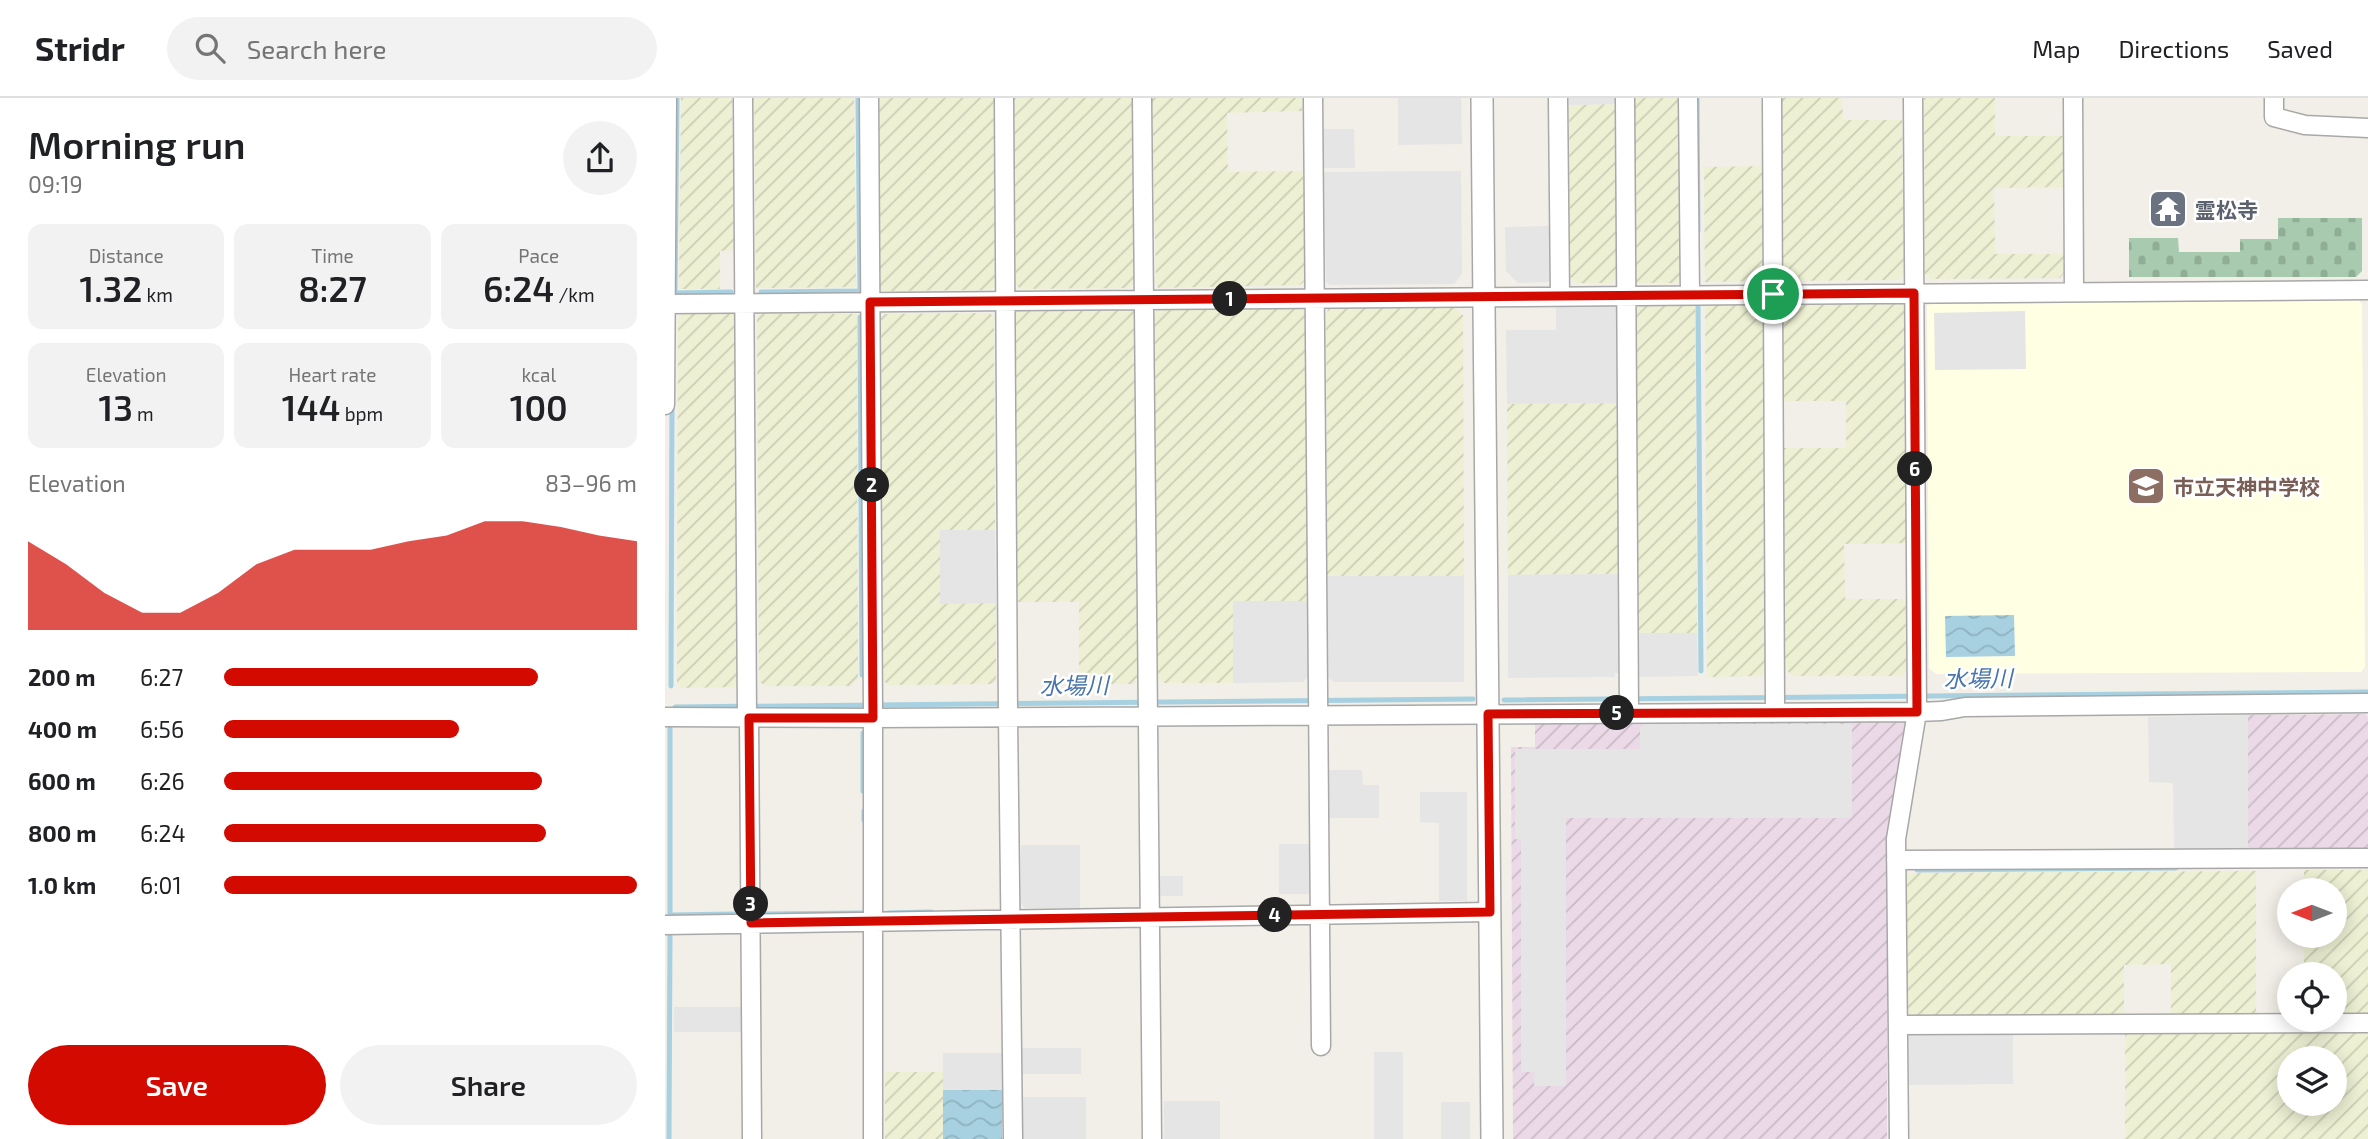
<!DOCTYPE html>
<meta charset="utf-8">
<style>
:root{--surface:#fff;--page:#f2f2f2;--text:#202124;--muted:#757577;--line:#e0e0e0;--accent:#d20a00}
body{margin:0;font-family:"Exo 2","Noto Sans JP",sans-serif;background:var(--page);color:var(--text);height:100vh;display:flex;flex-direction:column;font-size:26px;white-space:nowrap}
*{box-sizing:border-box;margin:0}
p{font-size:23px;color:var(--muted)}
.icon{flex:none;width:38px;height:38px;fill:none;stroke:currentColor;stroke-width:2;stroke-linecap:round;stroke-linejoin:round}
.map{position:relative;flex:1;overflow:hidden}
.drawer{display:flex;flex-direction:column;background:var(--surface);width:665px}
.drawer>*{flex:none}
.needle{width:46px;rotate:270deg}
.controls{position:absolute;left:1612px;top:780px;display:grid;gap:14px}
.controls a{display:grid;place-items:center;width:70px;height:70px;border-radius:50%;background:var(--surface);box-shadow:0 4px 18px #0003;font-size:35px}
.pin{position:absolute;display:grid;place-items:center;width:60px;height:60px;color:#fff;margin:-30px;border:4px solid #fff;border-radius:50%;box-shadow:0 2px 7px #0007}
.km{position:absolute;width:35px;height:35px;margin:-18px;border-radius:50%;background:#222;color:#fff;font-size:19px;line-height:35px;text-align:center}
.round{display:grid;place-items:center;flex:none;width:74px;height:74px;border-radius:37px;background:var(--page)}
.overview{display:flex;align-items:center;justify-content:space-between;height:119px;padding:0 28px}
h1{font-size:38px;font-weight:600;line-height:52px}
.stats{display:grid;grid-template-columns:repeat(3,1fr);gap:10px;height:119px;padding:7px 28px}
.stats div{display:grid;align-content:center;border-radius:14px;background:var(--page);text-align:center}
.stats b{font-size:35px;font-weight:600}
.stats small{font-size:19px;font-weight:400}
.stats p{font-size:19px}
.chart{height:196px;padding:14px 28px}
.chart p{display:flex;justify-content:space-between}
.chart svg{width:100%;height:126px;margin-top:7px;fill:var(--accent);opacity:.7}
.action{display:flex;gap:14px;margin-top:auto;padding:14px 28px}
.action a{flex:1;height:80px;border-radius:42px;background:var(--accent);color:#fff;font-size:28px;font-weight:600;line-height:80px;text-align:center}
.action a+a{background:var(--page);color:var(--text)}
ul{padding:0 28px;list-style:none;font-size:23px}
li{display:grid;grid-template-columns:112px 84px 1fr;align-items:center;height:52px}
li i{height:18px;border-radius:9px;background:var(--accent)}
header{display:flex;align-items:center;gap:42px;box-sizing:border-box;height:98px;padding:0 35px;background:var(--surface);border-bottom:2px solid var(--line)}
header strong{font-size:33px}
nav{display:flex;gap:38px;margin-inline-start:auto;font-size:24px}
.search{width:490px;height:63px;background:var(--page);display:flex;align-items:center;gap:18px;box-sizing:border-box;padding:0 24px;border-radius:38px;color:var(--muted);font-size:26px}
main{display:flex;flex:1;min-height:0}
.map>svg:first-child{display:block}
.industrial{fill:url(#industrial-furrows)}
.education{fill:#feffe3}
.farmland{fill:url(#farmland-furrows);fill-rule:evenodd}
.cemetery{fill:url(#cemetery-stones)}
.parking{fill:#e5e5e5}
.water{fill:url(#water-waves)}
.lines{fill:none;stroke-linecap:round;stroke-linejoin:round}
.stream{stroke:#a7d0e0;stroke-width:5}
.minor-casing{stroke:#a8a8a8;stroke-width:21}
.tertiary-casing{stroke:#a8a8a8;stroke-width:24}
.minor{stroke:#fff;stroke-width:18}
.tertiary{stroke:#fff;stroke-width:21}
.route-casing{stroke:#fff;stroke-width:14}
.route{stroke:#d20a00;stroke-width:9}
.labels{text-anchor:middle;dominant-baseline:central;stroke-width:5;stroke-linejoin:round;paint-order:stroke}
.worship-label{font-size:21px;font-weight:bold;fill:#5b616d;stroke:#fff;text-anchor:start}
.education-label{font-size:21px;font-weight:bold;fill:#785e54;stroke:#fff;text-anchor:start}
.water-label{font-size:23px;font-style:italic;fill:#4775ac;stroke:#fff}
</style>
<header>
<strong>Stridr</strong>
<div class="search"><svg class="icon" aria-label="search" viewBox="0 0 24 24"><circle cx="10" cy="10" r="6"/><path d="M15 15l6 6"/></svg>Search here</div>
<nav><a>Map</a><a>Directions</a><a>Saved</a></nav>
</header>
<main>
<section class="drawer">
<div class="overview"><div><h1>Morning run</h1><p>09:19</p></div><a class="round"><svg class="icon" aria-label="share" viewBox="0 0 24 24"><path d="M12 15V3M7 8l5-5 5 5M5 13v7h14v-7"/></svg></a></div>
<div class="stats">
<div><p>Distance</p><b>1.32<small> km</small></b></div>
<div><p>Time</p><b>8:27</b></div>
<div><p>Pace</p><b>6:24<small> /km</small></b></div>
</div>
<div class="stats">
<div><p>Elevation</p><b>13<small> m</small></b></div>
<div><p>Heart rate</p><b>144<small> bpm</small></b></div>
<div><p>kcal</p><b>100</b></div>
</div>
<div class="chart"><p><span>Elevation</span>83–96 m</p>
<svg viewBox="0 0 160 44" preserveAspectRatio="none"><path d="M0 44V13L10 21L20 31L30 38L40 38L50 31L60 21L70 16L80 16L90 16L100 13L110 11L120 6L130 6L140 8L150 11L160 13V44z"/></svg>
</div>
<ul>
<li><b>200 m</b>6:27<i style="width:76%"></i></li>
<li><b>400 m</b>6:56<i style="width:57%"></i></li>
<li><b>600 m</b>6:26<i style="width:77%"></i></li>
<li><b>800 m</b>6:24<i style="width:78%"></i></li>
<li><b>1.0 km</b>6:01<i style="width:100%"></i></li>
</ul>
<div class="action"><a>Save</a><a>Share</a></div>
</section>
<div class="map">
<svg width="1703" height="1041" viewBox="0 0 1703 1041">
<defs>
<pattern id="industrial-furrows" width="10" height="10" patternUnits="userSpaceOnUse" patternTransform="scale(1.75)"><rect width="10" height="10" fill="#ebd9e7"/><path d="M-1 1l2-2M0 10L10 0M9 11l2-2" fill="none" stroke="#c9bac6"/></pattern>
<pattern id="farmland-furrows" width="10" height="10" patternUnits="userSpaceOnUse" patternTransform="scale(1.75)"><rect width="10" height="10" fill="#edf0d3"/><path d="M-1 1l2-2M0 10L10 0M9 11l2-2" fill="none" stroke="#cbceb5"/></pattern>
<pattern id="cemetery-stones" width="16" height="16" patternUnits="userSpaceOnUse" patternTransform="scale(1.75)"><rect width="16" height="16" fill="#a8cbaf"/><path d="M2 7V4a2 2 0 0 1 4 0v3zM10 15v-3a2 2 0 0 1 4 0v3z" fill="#90ae96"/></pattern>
<pattern id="water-waves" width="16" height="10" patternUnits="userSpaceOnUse" patternTransform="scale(1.75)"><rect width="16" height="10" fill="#a7d0e0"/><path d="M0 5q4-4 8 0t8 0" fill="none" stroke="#8fb2c0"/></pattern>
</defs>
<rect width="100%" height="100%" fill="#f1efe7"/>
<path class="industrial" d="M1700,616L1703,619V749L1699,754L1583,753V617Z
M1235,620L1241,623L1222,740V1041H848L846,649H870V622Z"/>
<path class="education" d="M1693,201L1697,206L1700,569L1696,574L1271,576L1264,570L1262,207L1266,203Z"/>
<path class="farmland" d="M16,0H67L69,152L55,153V191H14Z
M89,0H189L191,189L91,190Z
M211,0H329L330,188L326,192L218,193L213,189Z
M349,0H467L469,185L464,190L355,191L351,186Z
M487,0H637V13L562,15L563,74L638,73L640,183L635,187L493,190L491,186Z
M966,0H1016L1017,180L1011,185H972L967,180Z
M1112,0H1177L1178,22H1237L1239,176L1233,182L1119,183L1114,179Z
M1259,0H1330V38H1400V89L1329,90L1330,156H1400V174L1395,180L1266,181L1260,176Z
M953,6L954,179L946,185H912L905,179L904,7Z
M1099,68L1101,180L1096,183L1040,184L1039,69Z
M1124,203H1235L1240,209L1241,445L1179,446L1180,501H1241V573L1236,578H1127L1120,570L1119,350H1181V303H1119L1118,209Z
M1030,205L1032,535H973L970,213L977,206Z
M1040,205H1094L1100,210L1102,574L1098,578L1042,579Z
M634,209L642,215L643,503H568V585H499L491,579L489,215L494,210Z
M664,209H788L798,217L799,478H662L661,218Z
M353,210H466L474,217V580L470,581L469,586H414V504H349V217Z
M18,214H67L71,219L74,584L70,585V589L15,590V585H12L13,221Z
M325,215L329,220L330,432H275V505H331V582L326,586L223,587L218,582L216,220L220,216Z
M96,216H192L193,580L186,588H100L94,583L92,220Z
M953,305L954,476L843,477L842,306Z
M1639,772H1703V915L1698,918H1670V877H1639V838H1670V793H1639Z
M1591,773V919H1506V866L1459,867V919L1246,920L1240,910L1239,775Z
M1698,931L1703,936V1041H1460V932ZM1624,961H1670V1006H1624Z
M220,974H278V1041H220Z"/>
<path class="cemetery" d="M1613,120H1697V173L1691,179H1464V140H1513L1514,154H1575V141H1613Z"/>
<path class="parking" d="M733,0H796L797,46L733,47Z
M904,0H953V6L904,7Z
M658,31H689L690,70H658Z
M796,73L797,176L789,186L665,187L661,184L659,74Z
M887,128L888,180L883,184L853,185L841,173L840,129Z
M952,205L953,305L842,306L841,232H891V206Z
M1360,213L1361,271L1270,272L1269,215Z
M275,432H330L331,505L275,506Z
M954,476L955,575H950V579L843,580V477Z
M662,478H799V584H669L662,578Z
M568,503H643V579L638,584L568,585Z
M973,535H1032L1033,578L973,579Z
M1583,617V753L1509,752L1508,685L1484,684L1483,619Z
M980,626H1187V720H901V988H869V974H856V742L850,741V651H975V630Z
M659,672H697L698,687H714V720H659Z
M755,694H802V803H774V725L755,724Z
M614,746H647V796H614Z
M356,747H415V810H360L356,806Z
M493,778H518V798H493Z
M9,909H76V934H9Z
M1348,934V986L1239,987V940L1247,935Z
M357,950H416V976H357Z
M709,954H738V1041H709Z
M278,955H337V992H278Z
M357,999H421V1041H357Z
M499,1003H555V1041H499Z
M776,1004H805V1041H776Z"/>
<path class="water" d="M1349,517L1350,558L1281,559L1280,518Z
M278,992H337V1041H278Z"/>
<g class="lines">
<path class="stream" d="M12,0L10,195L66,194
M193,0L195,196
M1032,0L1033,133
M96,194L195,193
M1033,206L1036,573
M195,219L197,577
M6,588L7,304
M839,602L1703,594
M10,609L808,601
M5,627V817L68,816
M198,635V693
M199,713V722
M1252,772L1511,770
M223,815L266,814
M98,816L200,815
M4,1041L5,835"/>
<defs>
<path id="minor" d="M78,0L82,620
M204,0L208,614V1041
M339,0L343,618L348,1041
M477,0L487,1041
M648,0L656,948
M893,0L895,197
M960,0L964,615
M1023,0L1025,196
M1107,0L1110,607
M1408,0L1409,193
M1609,0V19L1640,27L1703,30
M1,206L1703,192
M0,307L2,0
M0,619L208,620L1252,614L1277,613L1300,609L1703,605
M84,620L87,1041
M1231,762L1703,760
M0,827L825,814
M1233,927L1703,925
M1234,1041L1231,741L1252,614L1248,0"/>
<path id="tertiary" d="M817,0L827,1041"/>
</defs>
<use href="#minor" class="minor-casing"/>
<use href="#tertiary" class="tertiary-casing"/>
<use href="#minor" class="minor"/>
<use href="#tertiary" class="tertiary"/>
</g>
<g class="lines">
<defs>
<path id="route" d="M1249,195L1252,614L823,616L825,814L86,825L84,620H208L205,204Z"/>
</defs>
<use href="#route" class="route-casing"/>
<use href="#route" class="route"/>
</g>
<defs>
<symbol id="temple-square" viewBox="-11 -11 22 22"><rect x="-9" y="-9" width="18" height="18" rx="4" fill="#6b7280" stroke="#fff"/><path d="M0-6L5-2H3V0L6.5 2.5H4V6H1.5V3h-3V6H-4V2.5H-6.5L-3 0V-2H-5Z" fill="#fff"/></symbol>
<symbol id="school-square" viewBox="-11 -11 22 22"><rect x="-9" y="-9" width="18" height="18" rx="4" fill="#8d6e63" stroke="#fff"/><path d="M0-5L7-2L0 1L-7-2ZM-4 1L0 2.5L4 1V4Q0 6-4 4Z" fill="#fff"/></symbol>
</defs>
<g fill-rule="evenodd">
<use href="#temple-square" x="1481" y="89" width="44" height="44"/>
<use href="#school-square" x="1459" y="366" width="44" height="44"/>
</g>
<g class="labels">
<g class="worship-label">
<text x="1530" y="111">霊松寺</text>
</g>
<g class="education-label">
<text x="1508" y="388">市立天神中学校</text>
</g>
<g class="water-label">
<text transform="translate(1313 580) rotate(-1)">水場川</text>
<text transform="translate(409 587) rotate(-1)">水場川</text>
</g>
</g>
</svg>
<div class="controls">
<a><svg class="needle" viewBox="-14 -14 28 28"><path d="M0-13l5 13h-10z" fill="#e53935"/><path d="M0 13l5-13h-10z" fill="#757577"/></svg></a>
<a><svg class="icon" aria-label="locate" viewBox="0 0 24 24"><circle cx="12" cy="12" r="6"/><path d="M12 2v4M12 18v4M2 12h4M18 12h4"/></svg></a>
<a><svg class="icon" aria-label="layers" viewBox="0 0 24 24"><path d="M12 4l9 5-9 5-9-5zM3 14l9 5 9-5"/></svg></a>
</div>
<div class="pin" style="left:1108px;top:196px;background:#1e9e55"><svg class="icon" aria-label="arrive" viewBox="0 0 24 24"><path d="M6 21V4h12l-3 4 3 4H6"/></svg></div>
<b class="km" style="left:565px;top:201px">1</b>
<b class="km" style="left:207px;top:387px">2</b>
<b class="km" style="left:86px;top:806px">3</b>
<b class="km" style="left:610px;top:817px">4</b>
<b class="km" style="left:952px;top:615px">5</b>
<b class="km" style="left:1250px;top:371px">6</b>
</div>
</main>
